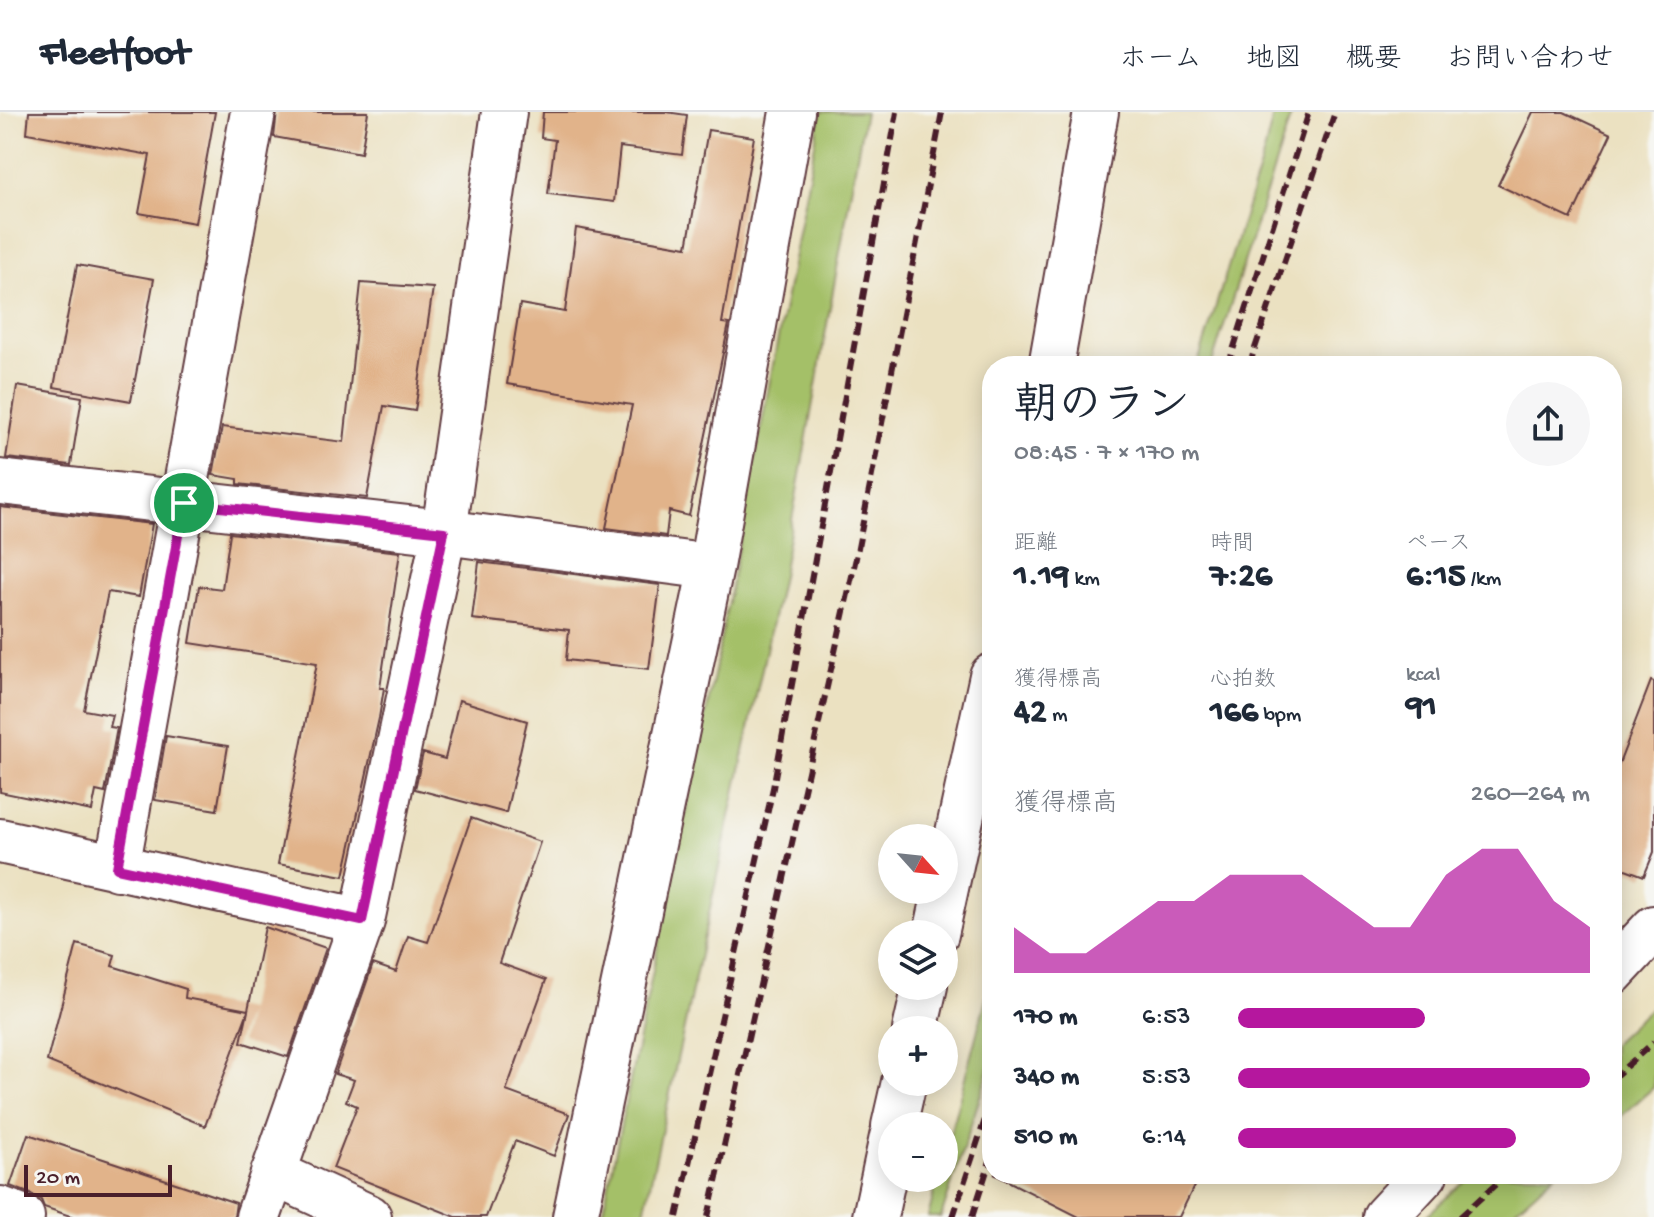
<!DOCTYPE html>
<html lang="ja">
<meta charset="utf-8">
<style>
:root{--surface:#fff;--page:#f6f6f7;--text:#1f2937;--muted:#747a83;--line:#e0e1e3;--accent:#b5179e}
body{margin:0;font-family:"Gochi Hand","Klee One",sans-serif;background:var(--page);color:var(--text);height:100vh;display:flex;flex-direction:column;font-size:30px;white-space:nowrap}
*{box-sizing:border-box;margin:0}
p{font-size:26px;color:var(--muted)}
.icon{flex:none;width:44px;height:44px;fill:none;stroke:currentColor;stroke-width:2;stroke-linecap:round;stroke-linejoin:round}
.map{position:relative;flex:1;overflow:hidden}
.sheet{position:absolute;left:982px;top:244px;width:640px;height:828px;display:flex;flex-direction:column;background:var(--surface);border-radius:32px;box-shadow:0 4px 20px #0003}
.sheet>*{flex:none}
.needle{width:52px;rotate:117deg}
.controls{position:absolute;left:878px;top:712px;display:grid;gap:16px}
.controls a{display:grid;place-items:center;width:80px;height:80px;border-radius:50%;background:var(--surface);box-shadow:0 4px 20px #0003;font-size:40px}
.scale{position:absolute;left:24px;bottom:20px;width:148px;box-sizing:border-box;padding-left:8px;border:4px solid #4a1f2b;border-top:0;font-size:22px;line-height:28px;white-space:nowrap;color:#4a1f2b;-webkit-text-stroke:6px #f6f6f2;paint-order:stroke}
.pin{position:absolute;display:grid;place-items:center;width:68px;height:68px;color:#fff;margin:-34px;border:4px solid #fff;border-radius:50%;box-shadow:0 2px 8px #0007}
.round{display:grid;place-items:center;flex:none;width:84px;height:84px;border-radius:42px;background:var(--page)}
.headline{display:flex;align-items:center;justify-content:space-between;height:136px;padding:0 32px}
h1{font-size:44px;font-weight:700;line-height:60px}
.metrics{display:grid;grid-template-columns:repeat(3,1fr);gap:12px;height:136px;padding:8px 32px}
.metrics div{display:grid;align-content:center}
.metrics b{font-size:34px;font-weight:700}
.metrics small{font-size:22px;font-weight:400}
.metrics p{font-size:22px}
.chart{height:224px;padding:16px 32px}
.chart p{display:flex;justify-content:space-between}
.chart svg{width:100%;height:144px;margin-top:8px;fill:var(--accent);opacity:.7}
ul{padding:0 32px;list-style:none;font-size:26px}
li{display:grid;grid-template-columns:128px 96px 1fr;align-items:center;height:60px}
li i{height:20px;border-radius:10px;background:var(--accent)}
header{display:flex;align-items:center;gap:48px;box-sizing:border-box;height:112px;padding:0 40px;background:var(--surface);border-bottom:2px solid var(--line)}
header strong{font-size:38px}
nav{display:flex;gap:44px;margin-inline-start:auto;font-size:28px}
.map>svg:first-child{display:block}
.green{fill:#a4c067;stroke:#777049;stroke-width:2}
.building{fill:#e1b38a}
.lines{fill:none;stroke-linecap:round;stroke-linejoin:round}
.minor-casing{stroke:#623c42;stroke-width:48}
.minor{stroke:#fff;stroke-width:44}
.rail{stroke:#4a1f2b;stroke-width:6;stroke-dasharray:12 6;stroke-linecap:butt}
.route-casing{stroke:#fff;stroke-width:16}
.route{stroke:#b5179e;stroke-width:10}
</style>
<header>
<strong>Fleetfoot</strong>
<nav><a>ホーム</a><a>地図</a><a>概要</a><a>お問い合わせ</a></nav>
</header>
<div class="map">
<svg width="1654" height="1105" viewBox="0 0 1654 1105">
<rect width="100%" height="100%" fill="#f6f6f2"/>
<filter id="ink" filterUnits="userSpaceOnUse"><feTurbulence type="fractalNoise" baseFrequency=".0125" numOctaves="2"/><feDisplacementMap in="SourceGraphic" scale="16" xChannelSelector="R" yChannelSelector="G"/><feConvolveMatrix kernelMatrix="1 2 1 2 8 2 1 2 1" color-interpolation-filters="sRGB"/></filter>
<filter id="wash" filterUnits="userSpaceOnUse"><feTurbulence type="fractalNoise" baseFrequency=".006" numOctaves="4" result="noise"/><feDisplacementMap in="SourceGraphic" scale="32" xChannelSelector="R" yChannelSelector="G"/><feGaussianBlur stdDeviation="1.8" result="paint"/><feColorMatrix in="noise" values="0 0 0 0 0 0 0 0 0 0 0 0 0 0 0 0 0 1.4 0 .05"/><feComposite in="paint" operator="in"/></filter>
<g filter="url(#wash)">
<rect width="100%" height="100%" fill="#ebe1c1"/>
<path class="green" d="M821,0H865L781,469L643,1105H602L715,558Z
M1274,0H1292L1211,254H1197L1264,41Z
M992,865V948L941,1105H928L938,1066H944V1044Z
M1654,893V975L1612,1012V932Z
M1472,1062H1555L1507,1105H1425Z"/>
<g id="blocks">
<path class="building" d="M29,0H215L195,111L139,101L150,43L27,21Z
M277,0H368L361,41L274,25Z
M543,0H666L687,3L682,43L620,35L614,90L548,82L555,28L541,26Z
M1533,0H1564L1611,22L1571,107L1498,73Z
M708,18L754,25L722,211L729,212L689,404L669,399L666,424L606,416L632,293L507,272L520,192L565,200L576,116L687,135Z
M77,153L154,167L131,289L54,275Z
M361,171L433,176L415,299L384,294L367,386L238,372V367L213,363L222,315L344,330Z
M17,274L82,285L71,353L6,346Z
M0,395L152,412L139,485L108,480L84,598L112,603L109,615L117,616L105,681L96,679L92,699L0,680Z
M230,421L400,440L380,576H384L379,606L344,764L278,752L317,551L190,531L199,474L222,477Z
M479,450L660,473L649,557L566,548L569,518L472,507Z
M1651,569L1654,570V740L1644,764L1612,752V670Z
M459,588L527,609L506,701L415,677L423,641L445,647Z
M166,624L228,634L217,698L155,688Z
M471,706L540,730L499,851L546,868L506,979L569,1002L554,1044L515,1029L486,1105H456L333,1056L357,994L346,989L354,968L335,962L373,852L396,860L408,824L428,830Z
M265,815L326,836L288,945L241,930L248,899L205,1014L47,949L77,832L115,843L112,854L186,877L185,886L248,898Z
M28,1022L236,1091L234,1105H73L44,1095L41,1088L31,1082L10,1074Z
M994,1062H1200L1179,1105H1079Z"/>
</g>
</g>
<g filter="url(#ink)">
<use href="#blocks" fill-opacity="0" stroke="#623c42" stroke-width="2"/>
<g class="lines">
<defs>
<path id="minor" d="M1051,254L1096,0
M0,370L444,420L711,455
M0,729L362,809
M117,756L253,0
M936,822L992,564
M1612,861L1654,816
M915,918L925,874
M894,1014L904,970
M273,1061L369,1105
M0,1097L22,1105
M258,1105L362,809L444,420L504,0
M575,1105L711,455L792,0
M875,1105L892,1025
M1385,1105L1425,1062"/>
</defs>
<use href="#minor" class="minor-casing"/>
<use href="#minor" class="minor"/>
<path class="rail" d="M1228,254L1309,0
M1249,254L1335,0
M1612,967L1654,930
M677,1105L773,676L897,0
M708,1105L856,446L942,0
M953,1105L992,986
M972,1105L992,1043
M1460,1105L1507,1062"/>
</g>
</g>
<g class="lines" filter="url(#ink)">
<defs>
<path id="route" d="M184,391L444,420L362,809L117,756Z"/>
</defs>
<use href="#route" class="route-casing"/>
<use href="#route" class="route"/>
</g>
</svg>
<div class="controls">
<a><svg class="needle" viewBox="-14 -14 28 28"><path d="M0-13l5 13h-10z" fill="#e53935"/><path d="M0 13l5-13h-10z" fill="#747a83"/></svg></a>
<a><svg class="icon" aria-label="layers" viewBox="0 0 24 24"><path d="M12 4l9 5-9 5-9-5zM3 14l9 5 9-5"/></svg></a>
<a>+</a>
<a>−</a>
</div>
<div class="scale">20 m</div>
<div class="pin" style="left:184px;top:391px;background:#1e9e55"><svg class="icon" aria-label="arrive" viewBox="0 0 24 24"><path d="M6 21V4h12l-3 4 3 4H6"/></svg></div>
<section class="sheet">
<div class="headline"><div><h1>朝のラン</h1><p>08:45 · 7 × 170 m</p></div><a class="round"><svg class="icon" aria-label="share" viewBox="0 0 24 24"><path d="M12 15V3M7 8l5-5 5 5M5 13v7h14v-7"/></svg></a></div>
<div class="metrics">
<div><p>距離</p><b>1.19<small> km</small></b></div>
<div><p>時間</p><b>7:26</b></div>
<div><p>ペース</p><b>6:15<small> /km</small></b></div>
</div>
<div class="metrics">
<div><p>獲得標高</p><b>42<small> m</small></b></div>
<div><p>心拍数</p><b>166<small> bpm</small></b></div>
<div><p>kcal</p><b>91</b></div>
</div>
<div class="chart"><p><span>獲得標高</span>260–264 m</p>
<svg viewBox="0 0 160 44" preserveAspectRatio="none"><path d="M0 44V30L10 38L20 38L30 30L40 22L50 22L60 14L70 14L80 14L90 22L100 30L110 30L120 14L130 6L140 6L150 22L160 30V44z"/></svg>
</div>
<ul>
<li><b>170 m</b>6:53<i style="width:53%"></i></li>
<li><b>340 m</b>5:53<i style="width:100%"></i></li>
<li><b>510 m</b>6:14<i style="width:79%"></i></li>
</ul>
</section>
</div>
